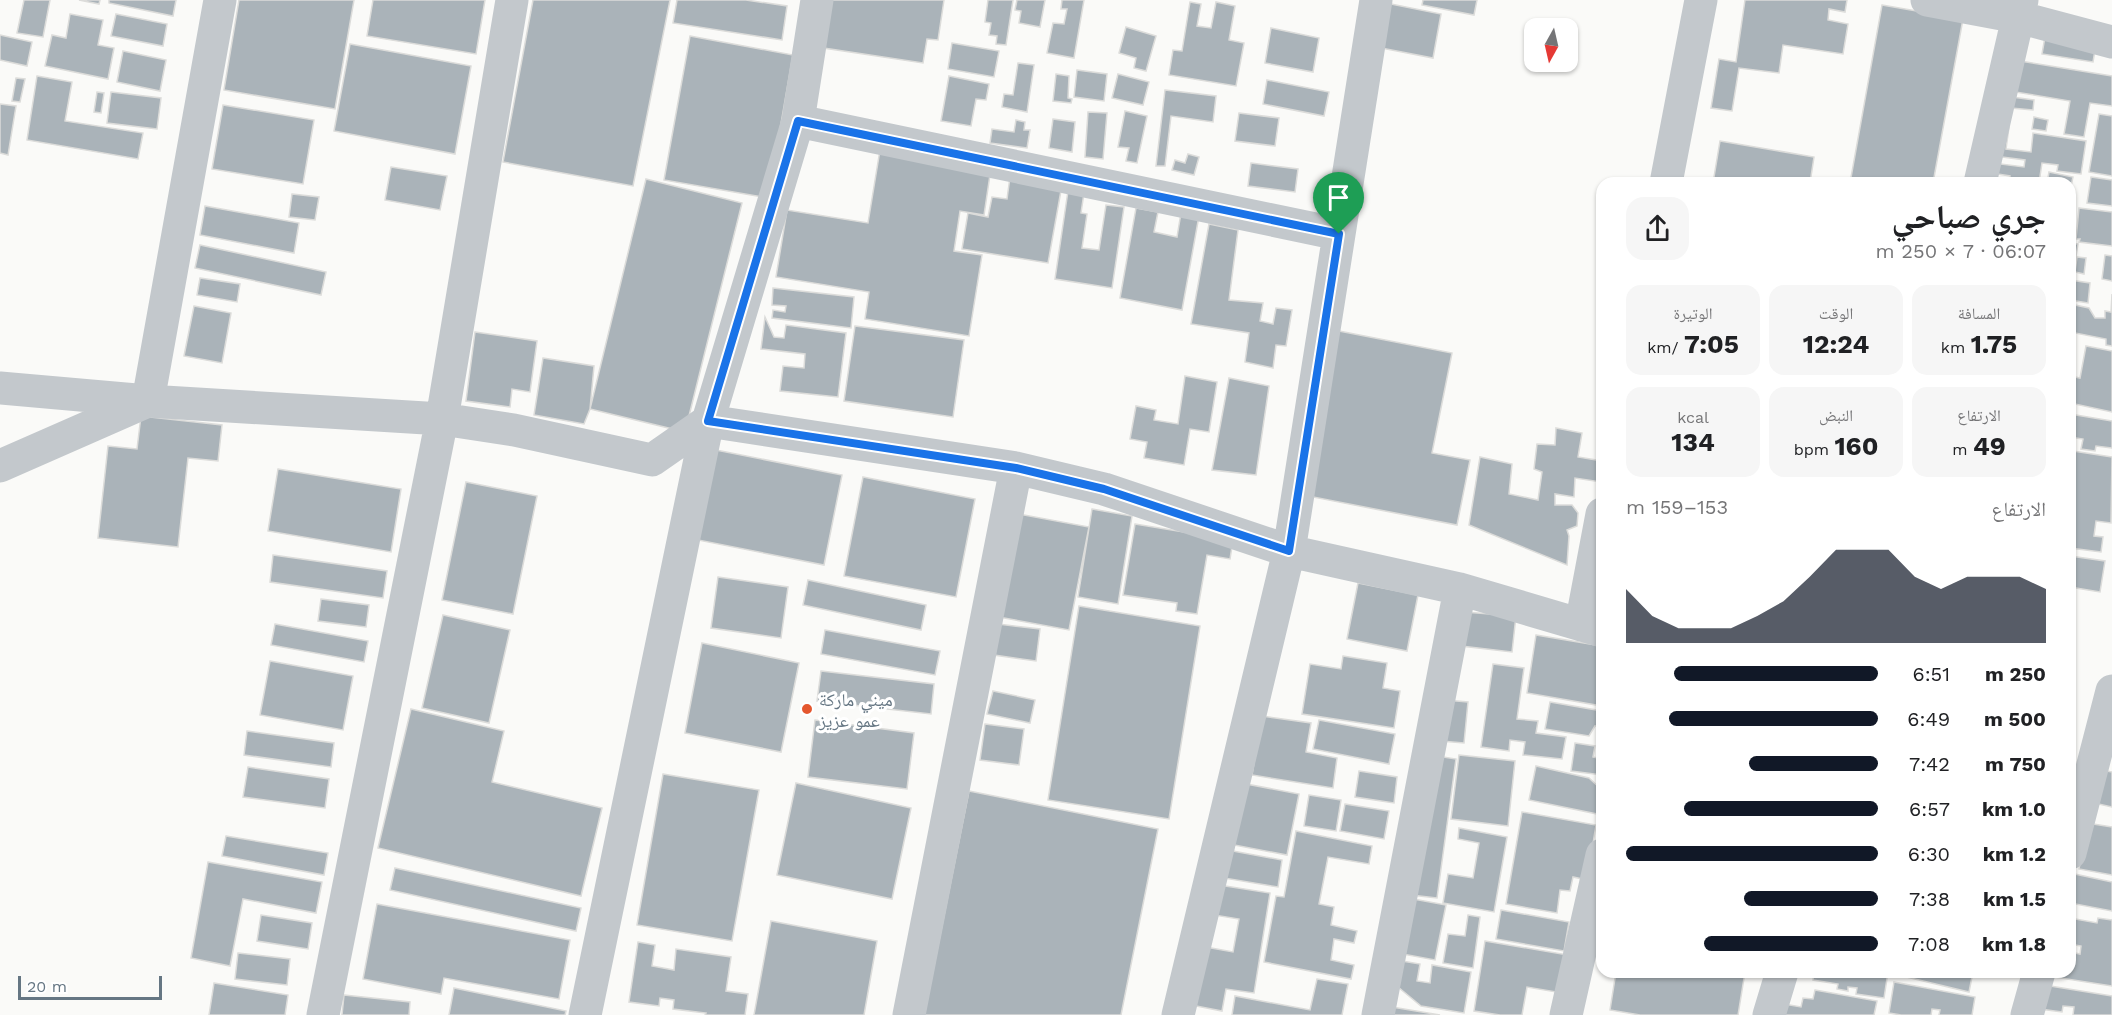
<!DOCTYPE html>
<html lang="ar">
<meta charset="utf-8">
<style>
:root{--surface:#fff;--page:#f6f6f6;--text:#202124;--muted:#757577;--accent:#111827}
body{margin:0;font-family:"Work Sans","Noto Naskh Arabic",sans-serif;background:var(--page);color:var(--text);direction:rtl;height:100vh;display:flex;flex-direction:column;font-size:22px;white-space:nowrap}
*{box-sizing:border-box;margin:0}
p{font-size:20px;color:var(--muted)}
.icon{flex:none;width:33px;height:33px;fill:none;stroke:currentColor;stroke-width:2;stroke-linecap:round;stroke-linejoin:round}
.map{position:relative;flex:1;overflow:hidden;direction:ltr}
.details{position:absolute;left:1596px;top:177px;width:480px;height:801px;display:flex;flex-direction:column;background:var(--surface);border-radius:18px;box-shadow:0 2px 4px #0004;direction:rtl}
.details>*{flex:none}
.needle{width:39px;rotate:188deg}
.fabs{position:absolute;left:1524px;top:18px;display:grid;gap:12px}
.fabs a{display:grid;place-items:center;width:54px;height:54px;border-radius:12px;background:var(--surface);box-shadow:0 2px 4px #0004;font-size:30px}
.scale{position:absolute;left:18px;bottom:15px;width:144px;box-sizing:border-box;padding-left:6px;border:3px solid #657683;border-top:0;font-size:16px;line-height:21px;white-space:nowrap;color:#657683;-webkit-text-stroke:4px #fff;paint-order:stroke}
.pin{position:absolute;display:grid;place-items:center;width:51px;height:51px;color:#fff;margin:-62px -26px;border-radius:50% 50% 50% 0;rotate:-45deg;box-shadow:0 0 6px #0007}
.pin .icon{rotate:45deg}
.round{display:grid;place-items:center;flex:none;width:63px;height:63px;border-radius:18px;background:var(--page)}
.overview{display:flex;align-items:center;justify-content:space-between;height:102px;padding:0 30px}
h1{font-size:33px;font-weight:700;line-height:45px}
.stats{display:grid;grid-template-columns:repeat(3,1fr);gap:9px;height:102px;padding:6px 30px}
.stats div{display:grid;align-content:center;border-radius:15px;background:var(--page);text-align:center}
.stats b{font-size:26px;font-weight:700}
.stats small{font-size:16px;font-weight:400}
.stats p{font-size:16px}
.chart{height:168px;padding:12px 30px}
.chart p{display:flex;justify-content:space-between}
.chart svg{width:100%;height:108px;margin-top:6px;fill:var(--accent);opacity:.7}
ul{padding:0 30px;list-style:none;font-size:20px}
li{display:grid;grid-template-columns:96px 72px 1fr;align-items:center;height:45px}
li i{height:15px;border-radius:8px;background:var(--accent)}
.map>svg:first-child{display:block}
.building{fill:#aab3b9;stroke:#dcdcda;stroke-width:1.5}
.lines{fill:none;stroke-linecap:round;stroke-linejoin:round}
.minor{stroke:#c3c8cc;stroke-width:33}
.route-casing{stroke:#fff;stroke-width:12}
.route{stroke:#1a73e8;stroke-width:8}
.poi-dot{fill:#e4572e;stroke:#fff;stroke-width:2}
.labels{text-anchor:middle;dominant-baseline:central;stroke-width:6;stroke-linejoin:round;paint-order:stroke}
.poi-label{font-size:18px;fill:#657683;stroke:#fff;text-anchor:start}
</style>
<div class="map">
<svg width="2112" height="1015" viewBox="0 0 2112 1015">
<rect width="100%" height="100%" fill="#fafaf8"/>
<path class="building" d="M24,0H50L43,37L17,33Z
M79,0H100L99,4Z
M109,0H176L173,16L109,3Z
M239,0H354L335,109L224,90Z
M373,0H485L476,54L367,36Z
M533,0H670L633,186L503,162Z
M677,0H746L787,6L782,40L673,23Z
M824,0H944L938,40L927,39L923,63L817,47Z
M988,0H1013L1006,45L996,44L997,36L989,35L991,23L985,22Z
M1017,0H1045L1040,27L1019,23L1021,11L1015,10Z
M1062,0H1084L1074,58L1047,53L1053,23L1064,24L1067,9H1061Z
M1423,0H1477L1474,15L1422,5Z
M1745,0H1847L1845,12L1829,9L1828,20L1848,24L1843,54L1783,45L1779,73L1739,68L1732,111L1711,108L1719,59L1736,62Z
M1190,2L1201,4L1197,26L1211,28L1216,2L1235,6L1229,40L1244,43L1236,86L1169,75L1173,50L1182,51Z
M1386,3L1441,14L1433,58L1376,47Z
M1882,5L1963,19L1933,183H1850Z
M70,14L103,20L98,45L114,48L108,79L45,66L52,35L66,38Z
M116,14L167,24L163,46L111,36Z
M1126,27L1156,36L1146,71L1134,68L1136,58L1119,53Z
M1271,28L1319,38L1313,72L1265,63Z
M2046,31L2097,39L2093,62L2042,54Z
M0,35L32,42L27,66L0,60Z
M690,36L793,55L768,198L664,180Z
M952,43L999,51L994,77L948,69Z
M350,44L471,66L455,154L334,131Z
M123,51L166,60L160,91L117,82Z
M2014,60L2112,76V106L2090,103L2084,137L2064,134L2070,101L2009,91Z
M1018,63L1034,65L1027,112L1002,107L1004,94L1013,95Z
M1077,70L1107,74L1104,101L1074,97Z
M1056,74L1069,76L1068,98L1072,99L1071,103L1053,101Z
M1118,74L1149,82L1143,105L1112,98Z
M37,76L72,82L65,121L143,133L138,159L27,140Z
M949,76L989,84L986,100L976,99L971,126L941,121Z
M16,78L25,79L20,102L12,101Z
M1267,80L1329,92L1324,116L1263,104Z
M1165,90L1216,96L1213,122L1171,116L1165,166H1156Z
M97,92L104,93L101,113L94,112Z
M111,92L161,98L157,129L107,123Z
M2012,97L2034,100L2033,110L2011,108Z
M0,104L16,106L8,155L0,153Z
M223,105L314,120L303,184L212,169Z
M1125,111L1147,116L1137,163L1126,161L1129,148L1118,147Z
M1088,112L1107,113L1103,159L1085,157Z
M1239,113L1279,118L1275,146L1235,141Z
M2099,114L2112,116V176L2089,172Z
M2034,117L2048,120L2046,131L2032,129Z
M1053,119L1075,122L1072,152L1049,148Z
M1016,120L1025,122L1024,130H1030L1027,148L990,143L992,129L1014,132Z
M2009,127L2006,149L2031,152L2033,133L2086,141L2081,174L2057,171L2058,165L2042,163L2039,183H2009L2010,176L1991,173L1993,163L2024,167L2025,160L1994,156Z
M1720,141L1814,157L1810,183H1713Z
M880,150L991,168L984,215L960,211L954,251L982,255L969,336L865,319L869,292L776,277L787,210L868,223Z
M1188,154L1199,157L1194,175L1172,170L1175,160L1185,163Z
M1251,163L1298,169L1295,192L1248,186Z
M391,167L447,176L440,210L385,200Z
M2049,172L2073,177L2070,191V183H2047Z
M1010,177L1062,185L1048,263L962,249L968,213L988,217L992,197L1007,199Z
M2091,177L2112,180V206L2087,203Z
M646,179L742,203L685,432L590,409Z
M1068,191L1084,193L1081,213L1087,214L1082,248L1099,250L1106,205L1124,207L1112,288L1055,279Z
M292,194L319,197L315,220L289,217Z
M205,206L299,223L294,253L200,235Z
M1136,208L1158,212L1154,232L1177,237L1181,213L1199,216L1182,310L1120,298Z
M2079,208L2112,212V246L2079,242L2080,239H2076Z
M1209,224L1238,230L1229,300L1263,303L1260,321L1273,324L1276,308L1292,310L1286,346L1276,345L1273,368L1245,362L1249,333L1191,324Z
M2070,243L2078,244L2075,262L2070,261Z
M200,245L326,272L321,295L195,268Z
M2105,255L2112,256V281L2102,279Z
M2077,257L2086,258L2084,274L2075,272Z
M200,278L240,284L237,302L197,295Z
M2070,280L2090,283L2088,303L2070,300Z
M773,288L854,297L851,328L772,318L773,310L785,312L786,306L772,305Z
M2112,294V346L2106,345V339L2070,332V304L2089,308L2095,318H2105V311L2111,312Z
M194,306L231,313L222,363L184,356Z
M765,317L774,337L784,338L786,325L846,333L838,397L780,391L783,366L804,368L805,354L761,349Z
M855,326L964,340L953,417L844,401Z
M1339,331L1452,353L1432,453L1470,460L1457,525L1308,496Z
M475,332L537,341L530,392L512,389L510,407L466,401Z
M2086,346L2112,351V412L2070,403V376L2080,378Z
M543,358L594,366L590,409L584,424L534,415Z
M1185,376L1217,382L1209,432L1190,429L1184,465L1144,458L1147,442L1130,439L1136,406L1156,410L1154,420L1178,424Z
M1229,378L1269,386L1256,475L1212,470Z
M2070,414L2112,421V448L2096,446L2095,451L2081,449L2083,439L2070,437Z
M141,416L222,425L218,461L188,458L178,547L98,538L108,446L137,449Z
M1556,428L1582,433L1578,457L1602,461L1601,482L1575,478L1574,497L1555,494V505H1572L1578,513L1577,526L1567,530L1569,536L1567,565L1469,525L1480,457L1512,464L1509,494L1538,500L1542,472L1534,469L1537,444L1555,445Z
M716,450L842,475L824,565L698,540Z
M2073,451L2112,457L2111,523L2096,521L2094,536L2103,537L2101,552L2070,548V466Z
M278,469L401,489L391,552L268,531Z
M863,477L975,499L956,597L844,576Z
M466,482L537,496L513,614L442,600Z
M1092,509L1132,516L1118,604L1078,597Z
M1013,513L1089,527L1069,630L993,616Z
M1135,524L1233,540L1230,559L1207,555L1197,614L1176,611L1177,603L1123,595Z
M273,555L387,571L383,598L270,582Z
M2070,556L2105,561L2100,592L2070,587Z
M718,577L788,587L781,638L711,628Z
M808,580L926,605L921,630L803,605Z
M1358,583L1418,595L1407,651L1347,639Z
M321,599L369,605L366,627L318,621Z
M1079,606L1200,626L1169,819L1048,800Z
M1464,612L1516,616L1512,652L1461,646Z
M443,615L510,630L489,723L422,708Z
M275,624L368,641L364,662L271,645Z
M998,624L1040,629L1036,661L994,655Z
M825,630L940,651L935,675L821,654Z
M1536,635L1602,646V706L1527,693Z
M702,643L799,663L781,752L685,733Z
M1343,656L1387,663L1383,688L1400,691L1394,728L1302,714L1310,664L1341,669Z
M270,661L353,676L343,730L260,715Z
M1493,664L1524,668L1517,719L1538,721L1536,733L1566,737L1562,759L1523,755L1525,742L1510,740L1509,751L1481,747Z
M821,671L934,684L931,714L817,701Z
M993,691L1035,700L1030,723L987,714Z
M1445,700L1468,702L1464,743L1441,741Z
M1550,702L1602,711V728L1595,726L1589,736L1545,729Z
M411,709L504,731L492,782L602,808L581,896L378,848Z
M1262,716L1311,723L1306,752L1337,758L1333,788L1252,775Z
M815,720L914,733L907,789L808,777Z
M1319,720L1395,734L1389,764L1313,749Z
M985,724L1024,729L1019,765L980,760Z
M247,731L334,743L331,767L244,755Z
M1575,743L1595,746L1593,757L1602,759V775L1571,771Z
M1431,755L1456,759L1437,898L1411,895Z
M1459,755L1515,761L1508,826L1451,819Z
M1536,766L1589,778L1602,790V815L1529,800Z
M248,767L329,779L325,808L243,797Z
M2101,770L2112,772V807L2094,803Z
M1359,771L1397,777L1394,803L1355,797Z
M663,774L759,790L732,941L637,925Z
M796,783L911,808L892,899L777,875Z
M1241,783L1299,794L1287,855L1229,844Z
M969,791L1158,829L1121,1015H924Z
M1309,795L1341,800L1336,831L1304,826Z
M1345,804L1389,811L1384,839L1340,831Z
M1522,812L1596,825L1587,880L1573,877L1570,891L1560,890L1557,913L1506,904Z
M2087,823L2112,827V875L2079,869Z
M1459,828L1507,837L1494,912L1443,903L1448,874L1473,878L1479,843L1458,839Z
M1296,831L1372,846L1369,864L1328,857L1319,904L1334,907L1331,925L1357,931L1354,943L1334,939L1331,960L1354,965L1351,979L1264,962L1276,896L1284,897Z
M226,836L328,853L324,875L222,856Z
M1222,849L1282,860L1278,887L1218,877Z
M208,862L322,882L316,913L243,899L230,966L191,958Z
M395,868L581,908L576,931L390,890Z
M2070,873L2112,882V911L2070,903Z
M1219,885L1270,893L1254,993L1226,989L1222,1011L1191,1005L1200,946L1233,952L1239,919L1214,915Z
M1408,898L1446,905L1435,960L1397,953Z
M377,904L570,940L559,999L444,978L441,994L363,979Z
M1501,910L1569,922L1564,951L1496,939Z
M261,915L312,923L308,949L257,941Z
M1468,915L1480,917L1473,968L1443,963L1448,934L1465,936Z
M2070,918L2097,923L2098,918L2112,920V986L2041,975L2042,972H2070V952L2080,954L2081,946L2070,944Z
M771,921L877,941L864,1015H754Z
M1485,941L1568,955L1562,993L1527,987L1522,1015H1500L1474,1011Z
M638,942L655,945L652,966L674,970L676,949L731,957L726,991L748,994L745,1015H705L706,1013L673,1009L674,1000L660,998L659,1006L629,1002Z
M238,953L290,959L287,985L235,979Z
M1402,961L1420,964L1417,981L1430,983L1432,965L1471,972L1464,1013L1421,1006L1398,987Z
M1616,972H1745L1738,1015H1640L1610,1010Z
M1814,972H1888L1884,998L1856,994L1857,988L1848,987V991L1837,989L1838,984L1813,980Z
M1899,972H1973L1969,992L1898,975Z
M1317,979L1348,984L1342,1015H1232L1235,996L1310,1010Z
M1894,982L1975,997L1972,1015H1939L1940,1010L1932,1009L1931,1015H1901L1889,1013Z
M214,983L288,995L285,1015H209Z
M2044,985L2112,996V1015H2073L2074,1007L2063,1006L2062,1012L2040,1009Z
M454,988L566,1011L565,1015H449Z
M1815,990L1877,1001L1874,1015H1776L1778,1003L1801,1007L1803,998L1813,999Z
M344,995L410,1002L409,1015H342Z
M1392,1007L1440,1015H1391Z"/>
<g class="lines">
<path class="minor" d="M1927,0L2018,17L2112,42
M798,121L1339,234
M1666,183L1701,0
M1980,183L2022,0
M0,388L148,401L442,419L514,430L652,460L708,421L1016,468L1104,489L1289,551L1460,589L1602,631
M0,466L148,401L220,0
M1581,625L1602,514
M2070,853L2112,691
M323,1015L442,419L512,0
M585,1015L708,421L798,121L817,0
M909,1015L1016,468
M1178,1015L1289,551L1376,0
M1378,1015L1460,589
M1566,1015L1602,855
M1769,1015L1782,972
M2027,1015L2039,972"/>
</g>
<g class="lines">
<defs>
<path id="route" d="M798,121L1339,234L1289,551L1104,489L1016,468L708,421Z"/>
</defs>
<use href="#route" class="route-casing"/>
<use href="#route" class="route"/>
</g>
<circle class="poi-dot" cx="807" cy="709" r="6"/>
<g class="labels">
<g class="poi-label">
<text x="819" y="699">ميني ماركة<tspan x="819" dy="21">عمو عزيز</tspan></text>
</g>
</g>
</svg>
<div class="fabs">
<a><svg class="needle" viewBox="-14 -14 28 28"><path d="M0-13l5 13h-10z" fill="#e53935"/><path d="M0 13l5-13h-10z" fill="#757577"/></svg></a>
</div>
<div class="scale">20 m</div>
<div class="pin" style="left:1339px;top:234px;background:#1e9e55"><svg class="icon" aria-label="arrive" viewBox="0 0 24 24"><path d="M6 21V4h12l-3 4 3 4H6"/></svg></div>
<section class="details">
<div class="overview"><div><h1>جري صباحي</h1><p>06:07 · 7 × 250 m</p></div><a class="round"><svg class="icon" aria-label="share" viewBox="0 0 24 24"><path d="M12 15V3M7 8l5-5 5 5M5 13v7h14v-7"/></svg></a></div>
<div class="stats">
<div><p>المسافة</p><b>1.75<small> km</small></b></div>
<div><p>الوقت</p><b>12:24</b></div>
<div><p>الوتيرة</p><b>7:05<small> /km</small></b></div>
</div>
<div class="stats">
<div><p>الارتفاع</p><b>49<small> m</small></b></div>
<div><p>النبض</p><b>160<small> bpm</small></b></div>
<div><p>kcal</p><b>134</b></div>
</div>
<div class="chart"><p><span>الارتفاع</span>153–159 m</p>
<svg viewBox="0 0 160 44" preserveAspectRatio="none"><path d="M0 44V22L10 33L20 38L30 38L40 38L50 33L60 27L70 17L80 6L90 6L100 6L110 17L120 22L130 17L140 17L150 17L160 22V44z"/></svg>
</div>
<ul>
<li><b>250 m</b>6:51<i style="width:81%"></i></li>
<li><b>500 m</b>6:49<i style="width:83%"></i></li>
<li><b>750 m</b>7:42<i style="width:51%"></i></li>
<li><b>1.0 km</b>6:57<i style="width:77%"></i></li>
<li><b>1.2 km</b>6:30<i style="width:100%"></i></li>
<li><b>1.5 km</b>7:38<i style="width:53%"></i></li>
<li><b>1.8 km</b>7:08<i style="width:69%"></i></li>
</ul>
</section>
</div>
